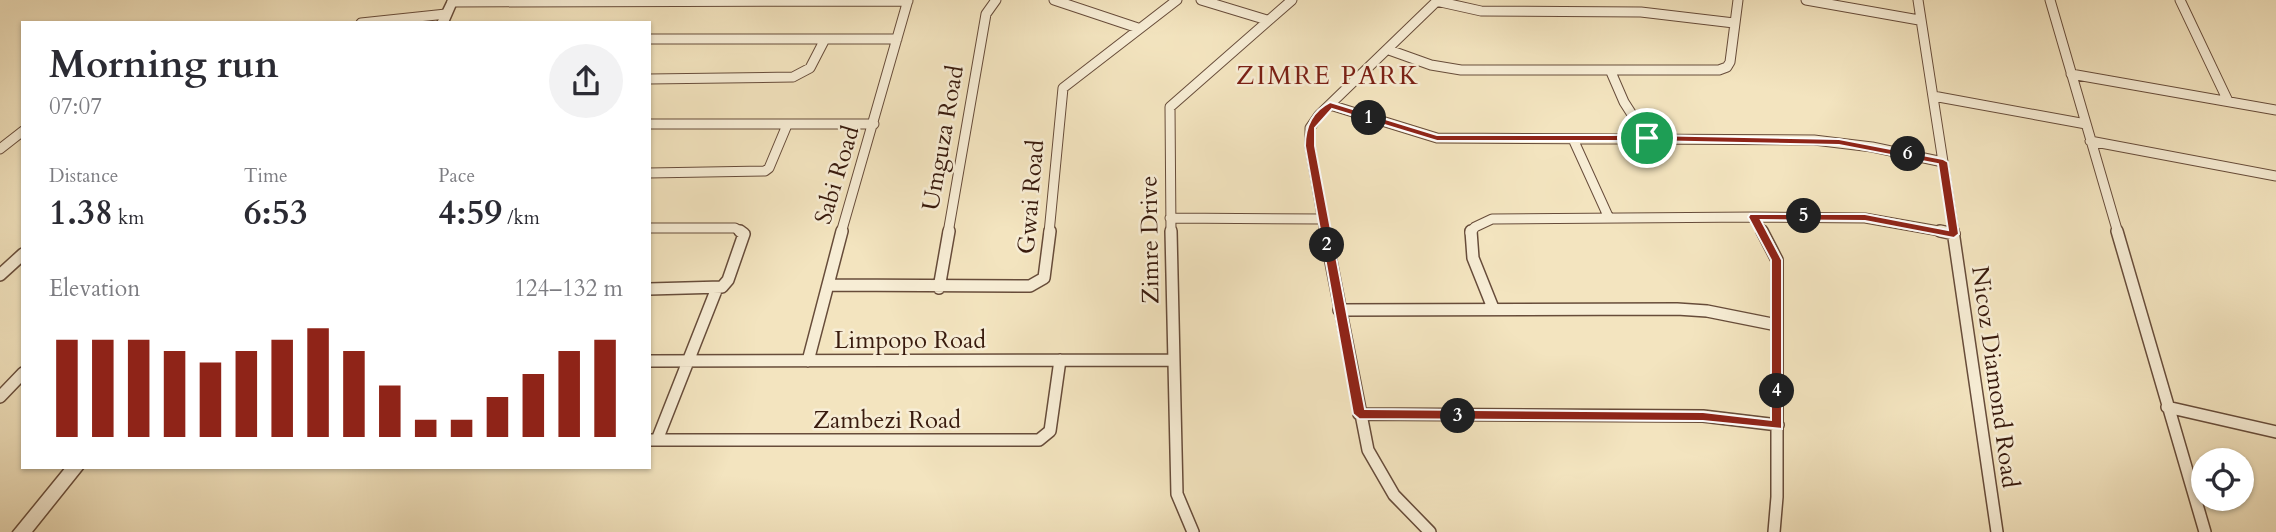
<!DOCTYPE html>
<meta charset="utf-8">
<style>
:root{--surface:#fff;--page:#f2f2f3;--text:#2b2b33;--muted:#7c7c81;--accent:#8f2418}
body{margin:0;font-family:Cardo,serif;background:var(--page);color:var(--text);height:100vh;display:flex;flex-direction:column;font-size:26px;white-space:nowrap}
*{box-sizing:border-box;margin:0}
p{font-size:23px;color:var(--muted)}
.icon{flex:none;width:38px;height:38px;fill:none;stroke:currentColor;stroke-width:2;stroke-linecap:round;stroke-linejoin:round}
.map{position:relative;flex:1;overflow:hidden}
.panel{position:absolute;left:21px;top:21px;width:630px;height:448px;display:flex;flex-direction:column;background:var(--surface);border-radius:0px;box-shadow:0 2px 5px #0004}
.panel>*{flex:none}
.controls{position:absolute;left:2191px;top:448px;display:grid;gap:14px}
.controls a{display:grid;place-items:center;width:63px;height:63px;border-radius:50%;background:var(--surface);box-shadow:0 2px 5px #0004;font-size:35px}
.pin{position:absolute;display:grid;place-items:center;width:60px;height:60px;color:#fff;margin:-30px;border:4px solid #fff;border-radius:50%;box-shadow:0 2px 7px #0007}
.km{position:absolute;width:35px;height:35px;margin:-18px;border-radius:50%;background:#222;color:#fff;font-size:19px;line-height:35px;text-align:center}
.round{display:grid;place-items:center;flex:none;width:74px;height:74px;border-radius:37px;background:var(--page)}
.headline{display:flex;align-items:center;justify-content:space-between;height:119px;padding:0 28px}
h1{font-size:38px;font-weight:600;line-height:52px}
.metrics{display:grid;grid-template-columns:repeat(3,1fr);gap:10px;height:119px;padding:7px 28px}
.metrics div{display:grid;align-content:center}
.metrics b{font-size:35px;font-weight:600}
.metrics small{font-size:19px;font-weight:400}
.metrics p{font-size:19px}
.chart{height:196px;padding:14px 28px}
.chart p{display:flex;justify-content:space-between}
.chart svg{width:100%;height:126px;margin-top:7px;stroke:var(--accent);stroke-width:6}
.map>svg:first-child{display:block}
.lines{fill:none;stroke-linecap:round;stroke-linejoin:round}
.minor-far1-casing{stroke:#674c3a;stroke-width:11}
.minor-casing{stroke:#674c3a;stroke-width:14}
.tertiary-casing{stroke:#674c3a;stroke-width:3}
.minor-far1{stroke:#f7edd5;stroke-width:9}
.minor{stroke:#f7edd5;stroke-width:11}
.tertiary{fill:#f7edd5;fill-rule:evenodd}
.route{fill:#8f2418;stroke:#fff;stroke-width:2;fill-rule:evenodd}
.labels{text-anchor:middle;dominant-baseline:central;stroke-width:5;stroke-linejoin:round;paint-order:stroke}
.street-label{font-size:24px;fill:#381a0d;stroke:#f7edd5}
.neighbourhood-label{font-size:26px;letter-spacing:2px;fill:#7a1f14;stroke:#f7edd5}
</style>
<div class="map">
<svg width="2276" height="532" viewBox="0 0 2276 532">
<rect width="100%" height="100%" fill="#f3e4bf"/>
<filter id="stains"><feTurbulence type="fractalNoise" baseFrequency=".00286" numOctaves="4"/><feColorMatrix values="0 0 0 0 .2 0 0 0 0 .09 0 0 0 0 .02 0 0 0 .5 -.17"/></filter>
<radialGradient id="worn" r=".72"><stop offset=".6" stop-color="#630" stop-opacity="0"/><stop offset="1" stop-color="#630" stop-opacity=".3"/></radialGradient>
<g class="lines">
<defs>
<path id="minor-far1" d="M1054,0L1138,28
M1201,0L1267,20
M1806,0L1919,20
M1918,0L1954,233
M2050,0L2118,233
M2180,0L2228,101
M1436,1L1481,11L1641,12L1734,23
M452,2L908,1
M361,23L446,14
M649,39H897
M1389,50L1431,65L1461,70H1719L1727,67L1730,62L1738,0
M1611,72L1624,102L1647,138
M2071,74L2276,110
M649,79L793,77L810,68L824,41
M1933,96L2086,124
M1330,105L1437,138L1814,140L1872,147L1943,162
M649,124H874
M1573,139L1608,216
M2090,141L2276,176
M0,149L23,131
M649,173L765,171L769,168L787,125
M1754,217L1865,218L1950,233
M1170,218L1322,219
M649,228H735L743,233
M841,233L908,0
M948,233L986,14L996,0
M1049,233L1063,88L1177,0
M1171,233L1170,107L1292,0
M1325,233L1310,146V128L1319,115L1438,0
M1470,233L1475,227L1492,219L1754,217L1763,233"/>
<path id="minor" d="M1171,231L1177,494L1193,532
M1325,231L1368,450L1394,495L1430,532
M1471,231L1473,258L1493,308
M1762,231L1777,260V497L1774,532
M1940,231L1954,234
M1953,231L1997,532
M2117,231L2205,532
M0,275L23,254
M830,285L1030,286L1044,278L1050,231
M939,288L949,231
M649,289L722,287L728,280L744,234L740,231
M1339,310L1677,309L1707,311L1777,325
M649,361L1172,360
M808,361L842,231
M0,397L23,373
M2167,407L2276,432
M1359,414L1703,416L1778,425
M649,440H1039L1050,431L1060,360
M657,440L717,288"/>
<path id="tertiary" d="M448,0H458L448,23H437Z
M66,467H84L32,532H13Z"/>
</defs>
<use href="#minor-far1" class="minor-far1-casing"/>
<use href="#minor" class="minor-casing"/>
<use href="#tertiary" class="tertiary-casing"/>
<use href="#minor-far1" class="minor-far1"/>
<use href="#minor" class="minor"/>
<use href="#tertiary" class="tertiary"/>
</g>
<path class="route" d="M1330,102L1437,135H1647L1839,139L1943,159L1948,162L1959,234L1954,238L1865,221L1761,220L1782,260V429L1703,421L1359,419L1353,414L1305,146C1305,127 1312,111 1330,102ZM1332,109L1437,141H1647L1839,145L1938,164L1948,230L1865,214H1750L1748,217L1771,260V420L1703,412L1365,409L1315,146V128Z"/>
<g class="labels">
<g class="street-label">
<text transform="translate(943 138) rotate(-80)">Umguza Road</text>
<text transform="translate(837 175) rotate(-73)">Sabi Road</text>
<text transform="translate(1031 197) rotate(-85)">Gwai Road</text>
<text transform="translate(1150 240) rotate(-91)">Zimre Drive</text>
<text x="910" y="340">Limpopo Road</text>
<text transform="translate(1995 377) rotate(82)">Nicoz Diamond Road</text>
<text x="887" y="420">Zambezi Road</text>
</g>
<g class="neighbourhood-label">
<text x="1328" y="75">ZIMRE PARK</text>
</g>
</g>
<rect width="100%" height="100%" filter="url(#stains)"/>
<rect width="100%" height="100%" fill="url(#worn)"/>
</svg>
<div class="controls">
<a><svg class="icon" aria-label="locate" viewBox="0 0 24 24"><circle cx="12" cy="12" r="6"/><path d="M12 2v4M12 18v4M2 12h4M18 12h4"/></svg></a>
</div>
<div class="pin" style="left:1647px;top:138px;background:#1e9e55"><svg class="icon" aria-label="arrive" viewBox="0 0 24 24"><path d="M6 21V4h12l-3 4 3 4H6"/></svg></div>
<b class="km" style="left:1369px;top:118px">1</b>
<b class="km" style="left:1327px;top:245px">2</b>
<b class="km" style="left:1458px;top:416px">3</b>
<b class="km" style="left:1777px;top:391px">4</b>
<b class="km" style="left:1804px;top:216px">5</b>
<b class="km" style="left:1908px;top:154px">6</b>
<section class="panel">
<div class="headline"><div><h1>Morning run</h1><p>07:07</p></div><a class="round"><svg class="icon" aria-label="share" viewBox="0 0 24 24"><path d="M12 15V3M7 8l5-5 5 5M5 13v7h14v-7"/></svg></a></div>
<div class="metrics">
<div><p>Distance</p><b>1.38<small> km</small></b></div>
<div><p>Time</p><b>6:53</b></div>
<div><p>Pace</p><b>4:59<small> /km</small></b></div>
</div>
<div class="chart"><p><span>Elevation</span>124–132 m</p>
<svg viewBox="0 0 160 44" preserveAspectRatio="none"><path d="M5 44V10M15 44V10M25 44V10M35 44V14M45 44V18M55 44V14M65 44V10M75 44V6M85 44V14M95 44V26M105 44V38M115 44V38M125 44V30M135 44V22M145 44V14M155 44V10"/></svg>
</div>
</section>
</div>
